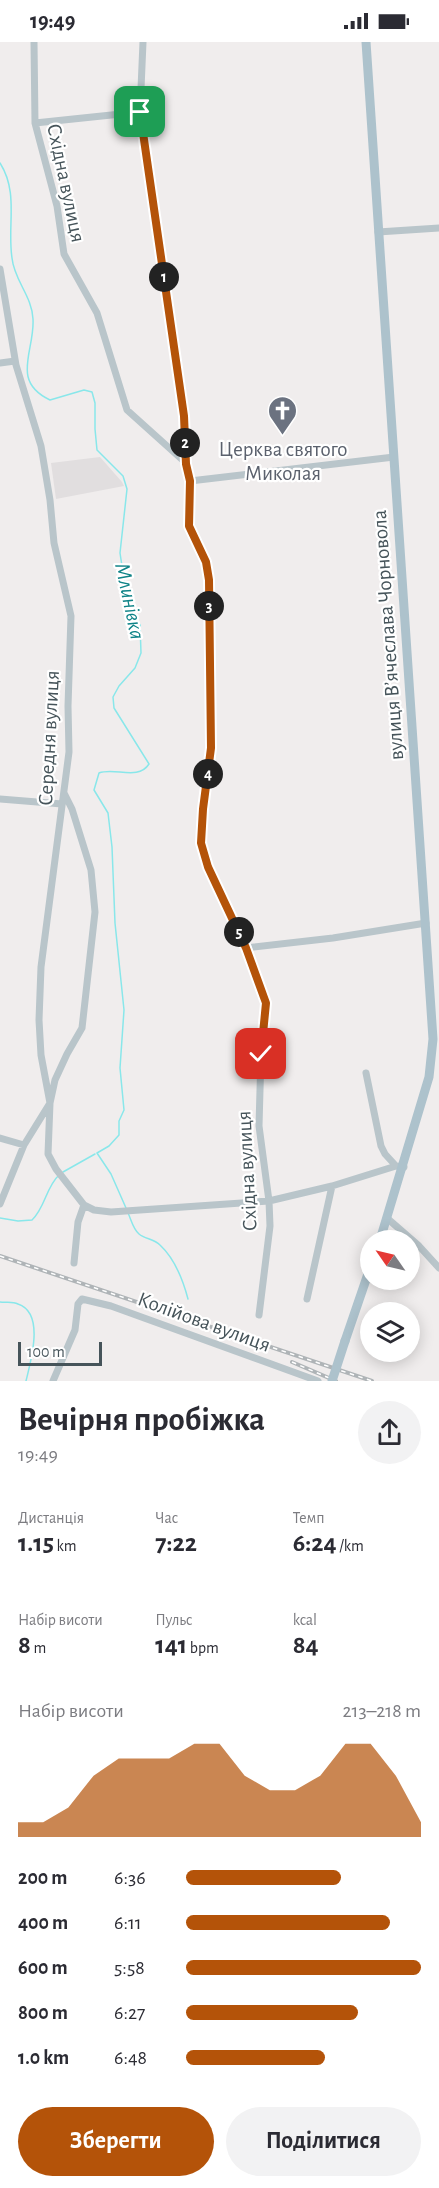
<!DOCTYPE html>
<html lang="uk">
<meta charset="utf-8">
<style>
:root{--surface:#fff;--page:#f2f2f3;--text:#2b2b33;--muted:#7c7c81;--accent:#b45309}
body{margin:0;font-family:"Alegreya Sans",sans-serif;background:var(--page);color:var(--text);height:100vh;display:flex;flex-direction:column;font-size:22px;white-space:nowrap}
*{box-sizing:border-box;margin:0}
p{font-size:20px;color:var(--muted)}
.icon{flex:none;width:33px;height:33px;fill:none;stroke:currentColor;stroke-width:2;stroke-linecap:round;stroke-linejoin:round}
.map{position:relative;height:1339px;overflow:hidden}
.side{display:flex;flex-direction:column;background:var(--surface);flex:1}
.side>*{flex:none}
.needle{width:39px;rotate:304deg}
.fabs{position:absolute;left:360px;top:1188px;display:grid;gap:12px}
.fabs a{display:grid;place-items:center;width:60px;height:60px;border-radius:50%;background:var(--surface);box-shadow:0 3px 15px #0003;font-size:30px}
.scale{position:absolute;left:18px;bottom:15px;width:84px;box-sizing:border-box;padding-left:6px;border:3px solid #46545a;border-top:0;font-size:16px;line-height:21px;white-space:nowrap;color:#46545a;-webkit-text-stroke:4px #fff;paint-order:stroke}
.pin{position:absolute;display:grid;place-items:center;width:51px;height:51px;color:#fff;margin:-26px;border-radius:12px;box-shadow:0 3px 9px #0006}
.km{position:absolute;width:30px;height:30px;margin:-15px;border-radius:50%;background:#222;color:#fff;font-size:16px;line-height:30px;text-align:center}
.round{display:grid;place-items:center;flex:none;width:63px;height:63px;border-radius:32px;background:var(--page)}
.summary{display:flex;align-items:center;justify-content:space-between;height:102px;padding:0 18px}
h1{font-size:33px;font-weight:700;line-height:45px}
.figures{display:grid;grid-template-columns:repeat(3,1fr);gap:9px;height:102px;padding:6px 18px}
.figures div{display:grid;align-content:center}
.figures b{font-size:26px;font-weight:700}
.figures small{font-size:16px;font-weight:400}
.figures p{font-size:16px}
.chart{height:168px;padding:12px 18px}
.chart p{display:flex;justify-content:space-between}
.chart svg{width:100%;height:108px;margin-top:6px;fill:var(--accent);opacity:.7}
.action{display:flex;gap:12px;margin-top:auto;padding:12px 18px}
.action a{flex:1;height:69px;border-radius:36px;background:var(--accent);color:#fff;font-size:24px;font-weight:700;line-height:69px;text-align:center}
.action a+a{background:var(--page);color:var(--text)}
ul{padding:0 18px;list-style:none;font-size:20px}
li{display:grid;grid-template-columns:96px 72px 1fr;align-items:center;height:45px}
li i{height:15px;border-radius:8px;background:var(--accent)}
.status{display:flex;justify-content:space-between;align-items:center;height:42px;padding:0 30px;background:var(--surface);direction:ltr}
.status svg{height:16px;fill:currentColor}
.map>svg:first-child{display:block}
.education{fill:#e1dedf}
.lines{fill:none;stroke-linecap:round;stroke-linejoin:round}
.stream{stroke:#89e7ea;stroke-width:1.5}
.minor{stroke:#b9c5ca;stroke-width:7}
.major{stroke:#adc2cc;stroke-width:9}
.rail-casing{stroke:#afb4b7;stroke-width:4}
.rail{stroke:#fff;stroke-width:1.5;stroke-dasharray:4.5;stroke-linecap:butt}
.major-bridge{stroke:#adc2cc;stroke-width:9}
.route-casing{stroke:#fff;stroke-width:12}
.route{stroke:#b45309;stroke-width:8}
.labels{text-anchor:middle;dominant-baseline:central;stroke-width:4.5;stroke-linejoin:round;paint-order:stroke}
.street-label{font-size:21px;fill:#46545a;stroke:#fff}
.worship-label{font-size:21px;fill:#5b616d;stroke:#fff}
.water-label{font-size:22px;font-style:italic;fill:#0f8387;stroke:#fff}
</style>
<div class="status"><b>19:49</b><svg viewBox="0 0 49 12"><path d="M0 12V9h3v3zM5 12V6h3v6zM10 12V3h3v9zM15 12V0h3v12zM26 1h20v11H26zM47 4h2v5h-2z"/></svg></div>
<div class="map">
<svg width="439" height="1339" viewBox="0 0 439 1339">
<rect width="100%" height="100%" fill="#f0eded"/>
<path class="education" d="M100,415L122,440L124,444L56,457L51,421Z"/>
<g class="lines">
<path class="stream" d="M0,121C19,151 7,183 12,216C14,238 32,254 33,277C35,309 10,339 50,358L84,348L92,350L95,361V387L97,408L123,434L127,447L120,511L128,563L140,583L141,611L135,626L119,644L113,655L114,666L149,722C138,739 115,725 99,731L94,748L108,771L112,805L115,881L124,968L120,1026L124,1068L119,1079V1093L109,1104L97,1111L111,1132L126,1166
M63,1130L95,1112
M128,1171C131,1177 133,1187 139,1192C145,1197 154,1197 160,1203C175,1217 183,1238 188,1257
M0,1176L18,1179L32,1178C45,1166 46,1145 59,1133
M0,1260C6,1261 12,1259 18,1262C45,1271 31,1318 26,1339"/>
<path class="minor" d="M34,0L35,81L57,164L64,212L97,271L127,368L187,422
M143,0L140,70L184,374L187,422L190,439L189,484L196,501L206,520L209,538L211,706L203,767L201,801L209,825L246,906L266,961L261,1012L259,1084L269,1159L270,1184L259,1273
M35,81L140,70
M378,190L439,186
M0,227L16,323L41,404L50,458L54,501L71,574L68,664L69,710L41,925L39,978L41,1013L50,1061L24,1103L0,1162
M0,321L15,319
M190,439L394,415
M64,751L72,767L91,828L95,870L82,986L67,1012L55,1038L50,1061L48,1112L56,1127L84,1163L94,1168L111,1170L269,1159L332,1144L396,1124L404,1125
M0,757L62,762
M246,906L333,896L426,881
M366,1031L381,1104L385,1112L396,1124
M0,1096L24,1103
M388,1177L419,1204L439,1226
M74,1221L78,1180L84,1163
M307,1257L332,1144
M53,1339L75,1288L78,1262L82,1257L111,1264L318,1339"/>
<path class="major" d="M366,0L433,997L429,1035L380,1198
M345,1299L370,1226"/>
<defs>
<path id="rail" d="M0,1214L372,1339
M292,1320L336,1339"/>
</defs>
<use href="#rail" class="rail-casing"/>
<use href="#rail" class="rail"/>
<path class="major-bridge" d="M332,1339L345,1299"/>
</g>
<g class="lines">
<defs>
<path id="route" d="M140,70L184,374L186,422L190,439L189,484L206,520L209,538L211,706L203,767L201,801L208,825L246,906L266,961L261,1012"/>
</defs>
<use href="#route" class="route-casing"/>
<use href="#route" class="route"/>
</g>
<defs>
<symbol id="church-pin" viewBox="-11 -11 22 30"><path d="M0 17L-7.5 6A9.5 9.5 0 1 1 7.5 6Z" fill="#6b7280" stroke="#fff"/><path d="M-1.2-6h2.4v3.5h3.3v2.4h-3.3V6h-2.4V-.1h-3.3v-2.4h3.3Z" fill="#fff"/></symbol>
</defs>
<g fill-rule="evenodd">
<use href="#church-pin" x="266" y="352" width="33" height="45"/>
</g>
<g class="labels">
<g class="street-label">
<text transform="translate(66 141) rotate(78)">Східна вулиця</text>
<text transform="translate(388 593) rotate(-94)">вулиця Вʼячеслава Чорновола</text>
<text transform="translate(49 696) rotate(-87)">Середня вулиця</text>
<text transform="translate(247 1129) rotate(-93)">Східна вулиця</text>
<text transform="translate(204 1280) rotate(20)">Колійова вулиця</text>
</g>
<g class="worship-label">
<text x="283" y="407">Церква святого<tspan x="283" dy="24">Миколая</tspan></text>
</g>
<g class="water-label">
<text transform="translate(130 559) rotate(78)">Млинівка</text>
</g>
</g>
</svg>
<div class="fabs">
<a><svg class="needle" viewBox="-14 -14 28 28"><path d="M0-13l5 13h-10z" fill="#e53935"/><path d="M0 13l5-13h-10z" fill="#7c7c81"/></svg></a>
<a><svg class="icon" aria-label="layers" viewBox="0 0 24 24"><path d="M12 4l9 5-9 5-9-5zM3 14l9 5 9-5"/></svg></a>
</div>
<div class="scale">100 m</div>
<div class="pin" style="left:140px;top:70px;background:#1e9e55"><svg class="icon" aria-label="arrive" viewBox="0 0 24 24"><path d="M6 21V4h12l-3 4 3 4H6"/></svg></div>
<div class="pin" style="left:261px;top:1012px;background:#d93025"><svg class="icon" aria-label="check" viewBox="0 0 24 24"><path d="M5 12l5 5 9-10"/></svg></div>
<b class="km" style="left:164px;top:235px">1</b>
<b class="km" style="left:185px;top:401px">2</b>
<b class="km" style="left:209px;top:564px">3</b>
<b class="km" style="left:208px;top:732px">4</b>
<b class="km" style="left:239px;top:890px">5</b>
</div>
<section class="side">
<div class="summary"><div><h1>Вечірня пробіжка</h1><p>19:49</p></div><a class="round"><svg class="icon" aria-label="share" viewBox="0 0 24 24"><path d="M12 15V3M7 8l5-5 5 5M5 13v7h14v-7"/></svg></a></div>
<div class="figures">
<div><p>Дистанція</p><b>1.15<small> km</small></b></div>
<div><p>Час</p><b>7:22</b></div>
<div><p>Темп</p><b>6:24<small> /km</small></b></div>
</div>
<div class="figures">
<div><p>Набір висоти</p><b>8<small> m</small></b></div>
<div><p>Пульс</p><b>141<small> bpm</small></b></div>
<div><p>kcal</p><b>84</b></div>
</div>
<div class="chart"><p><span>Набір висоти</span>213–218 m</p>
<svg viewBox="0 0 160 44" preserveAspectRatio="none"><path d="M0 44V38L10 38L20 32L30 19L40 12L50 12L60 12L70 6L80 6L90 19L100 25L110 25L120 19L130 6L140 6L150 19L160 38V44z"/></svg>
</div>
<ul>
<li><b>200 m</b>6:36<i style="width:66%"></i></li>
<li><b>400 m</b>6:11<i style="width:87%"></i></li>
<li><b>600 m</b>5:58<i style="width:100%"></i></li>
<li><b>800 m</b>6:27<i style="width:73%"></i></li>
<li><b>1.0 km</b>6:48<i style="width:59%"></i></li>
</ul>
<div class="action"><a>Зберегти</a><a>Поділитися</a></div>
</section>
